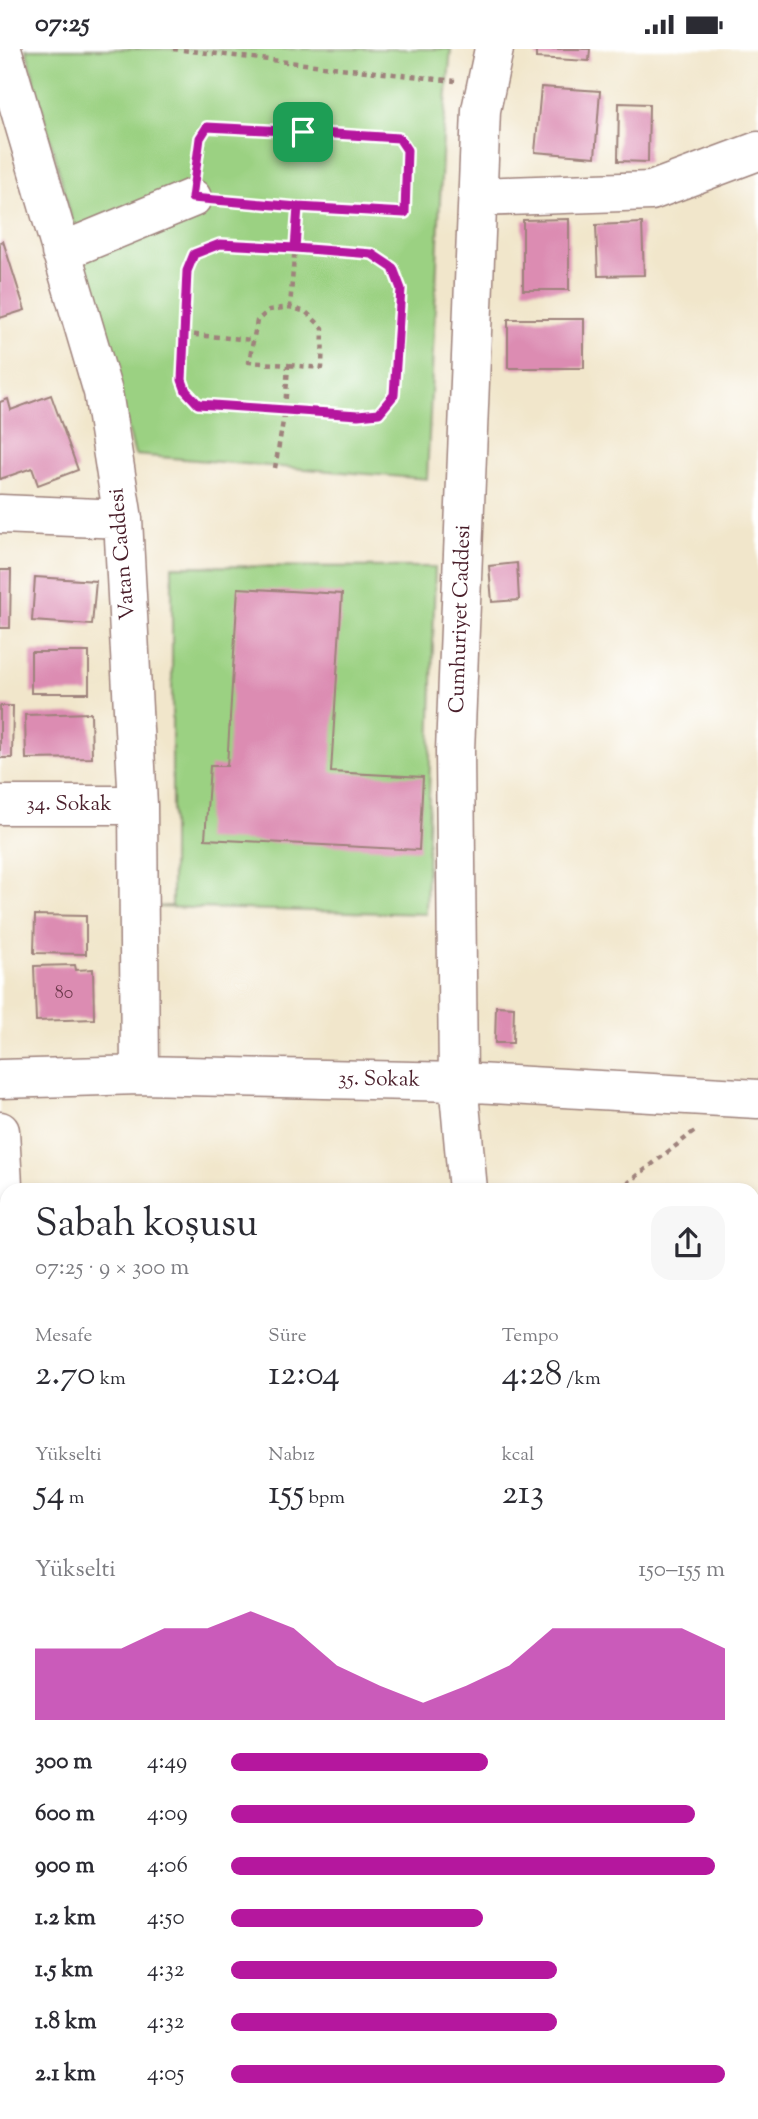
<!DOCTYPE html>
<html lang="tr">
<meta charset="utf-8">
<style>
:root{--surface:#fff;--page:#f7f7f7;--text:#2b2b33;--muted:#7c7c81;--accent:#b5179e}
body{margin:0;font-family:"Sorts Mill Goudy",serif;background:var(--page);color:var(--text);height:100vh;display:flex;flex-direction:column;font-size:26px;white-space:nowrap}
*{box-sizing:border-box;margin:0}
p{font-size:23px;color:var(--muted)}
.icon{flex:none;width:38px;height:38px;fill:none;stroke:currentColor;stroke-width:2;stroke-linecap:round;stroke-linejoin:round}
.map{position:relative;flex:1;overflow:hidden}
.details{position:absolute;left:0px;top:1134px;width:760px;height:936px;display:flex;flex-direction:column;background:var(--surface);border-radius:21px 21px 0 0;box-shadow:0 4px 10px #0003}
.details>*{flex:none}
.pin{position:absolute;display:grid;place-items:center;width:60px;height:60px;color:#fff;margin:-30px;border-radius:14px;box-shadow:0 4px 10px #0006}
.round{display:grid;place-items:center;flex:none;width:74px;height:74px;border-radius:21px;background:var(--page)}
.overview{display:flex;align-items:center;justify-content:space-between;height:119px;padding:0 35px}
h1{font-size:38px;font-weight:600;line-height:52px}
.stats{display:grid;grid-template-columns:repeat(3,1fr);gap:10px;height:119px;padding:7px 35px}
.stats div{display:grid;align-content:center}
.stats b{font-size:35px;font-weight:600}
.stats small{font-size:19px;font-weight:400}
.stats p{font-size:19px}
.chart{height:196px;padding:14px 35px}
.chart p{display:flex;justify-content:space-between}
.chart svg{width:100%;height:126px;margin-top:7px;fill:var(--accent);opacity:.7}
ul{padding:0 35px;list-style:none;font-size:23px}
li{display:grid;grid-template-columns:112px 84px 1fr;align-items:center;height:52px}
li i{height:18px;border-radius:9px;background:var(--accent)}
.status{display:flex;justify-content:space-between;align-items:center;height:49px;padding:0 35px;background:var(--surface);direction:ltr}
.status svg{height:19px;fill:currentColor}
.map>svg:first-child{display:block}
.green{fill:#9bd182;stroke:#727856;stroke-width:2}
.building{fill:#dc8cb2}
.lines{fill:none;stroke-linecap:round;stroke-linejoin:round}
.minor-casing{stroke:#9e827b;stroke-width:41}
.path{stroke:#9e827b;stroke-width:4.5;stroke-dasharray:5 5;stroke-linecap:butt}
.minor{stroke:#fff;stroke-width:38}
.route-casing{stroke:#fff;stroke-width:14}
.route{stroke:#b5179e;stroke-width:9}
.labels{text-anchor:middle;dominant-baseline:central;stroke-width:7;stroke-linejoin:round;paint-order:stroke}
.number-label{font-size:18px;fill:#6e3a4d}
.street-label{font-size:21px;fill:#4a1f2b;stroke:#fff}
</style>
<div class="status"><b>07:25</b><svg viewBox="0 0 49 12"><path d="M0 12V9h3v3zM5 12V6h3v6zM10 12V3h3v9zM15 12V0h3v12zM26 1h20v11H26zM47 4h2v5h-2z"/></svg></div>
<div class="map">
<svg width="758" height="2070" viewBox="0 0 758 2070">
<rect width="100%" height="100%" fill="#fff"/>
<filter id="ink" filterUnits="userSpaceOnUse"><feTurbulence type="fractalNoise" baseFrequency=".0143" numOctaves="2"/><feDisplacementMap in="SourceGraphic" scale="14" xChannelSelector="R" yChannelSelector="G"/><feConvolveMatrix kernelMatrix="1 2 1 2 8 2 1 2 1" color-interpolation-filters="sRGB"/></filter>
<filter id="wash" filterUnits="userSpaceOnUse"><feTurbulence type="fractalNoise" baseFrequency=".00686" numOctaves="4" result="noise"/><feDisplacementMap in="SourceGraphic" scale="28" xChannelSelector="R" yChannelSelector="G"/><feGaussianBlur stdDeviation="1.57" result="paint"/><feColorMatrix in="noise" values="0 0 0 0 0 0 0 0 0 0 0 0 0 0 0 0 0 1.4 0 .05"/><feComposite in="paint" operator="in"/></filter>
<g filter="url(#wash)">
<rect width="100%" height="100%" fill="#f1e6cb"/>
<path class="green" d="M26,0H451L443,87L427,430L135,406Z
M172,517L435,518L426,865L157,858L172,857Z"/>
<g id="blocks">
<path class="building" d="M536,0H590L589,12L536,9Z
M541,38L600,42L595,108L535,103Z
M619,54L649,55L648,113L618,112Z
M569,170V241H523V171Z
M642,174L644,226L598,227L596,176Z
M3,192L25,261L0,269V193Z
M508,270H584V319H508Z
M51,346L78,421L38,436L32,419L0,430V353L8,350L11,361Z
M517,514L519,551L492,553L489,517Z
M0,521H11L10,579H0Z
M35,528L96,532L92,576L32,572Z
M238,539L342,545L331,723L423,728L419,801L205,790L210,717H227Z
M31,603H89V644H31Z
M0,657H13L12,709H0Z
M91,664L92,709L26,710L25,666Z
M35,866L86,867V905L34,904Z
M75,916L76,921L93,920L94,970L36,972L34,917Z
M496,957L514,958L513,994H495Z
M752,1512L758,1519V1568L752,1573Z
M288,2063H320V2067H287Z
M536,2063H577V2068L536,2067Z"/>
</g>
</g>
<g filter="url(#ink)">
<use href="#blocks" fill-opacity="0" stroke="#9e827b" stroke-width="2"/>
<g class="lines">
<defs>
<path id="minor" d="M2,0L103,343L123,470L138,756L140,1026
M478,148L651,142L758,102
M61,203L192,149
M0,465L123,470
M0,756H138
M0,1030L140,1026L458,1033L758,1050
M0,1082L7,1208
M468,1141L458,1033L455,702L481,61L494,0
M0,1746H7
M0,1917L7,1882
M0,1961L7,1962
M633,2063L634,2070"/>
</defs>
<use href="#minor" class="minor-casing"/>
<path class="path" d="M173,0L455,32
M196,118L200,89L207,78L399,89L407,101L405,164L298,158
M225,152L298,158L290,258
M220,195L372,205L393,219L401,240L394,346L379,364L358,366L208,356C193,354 187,345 182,331L187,222L194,205Z
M184,285L253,291
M275,419L285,361L288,316L249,313L257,272L269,261L290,258L306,263L323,279L322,319L288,316
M619,1141L696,1081"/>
<use href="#minor" class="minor"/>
</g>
</g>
<g class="lines" filter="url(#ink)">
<defs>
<path id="route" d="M303,83L207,78L200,89L192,149L298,158L295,199L220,195L194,205L187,222L182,331L186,342L198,355L358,366L379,364L394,346L401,240L393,219L372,205L295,199L298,158L405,164L407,101L399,89L303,83"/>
</defs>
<use href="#route" class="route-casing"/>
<use href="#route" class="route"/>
</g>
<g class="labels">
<g class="number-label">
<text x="64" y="945">80</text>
</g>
<g class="street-label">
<text transform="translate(123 505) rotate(-95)">Vatan Caddesi</text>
<text transform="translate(461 570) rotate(-88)">Cumhuriyet Caddesi</text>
<text x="69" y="756">34. Sokak</text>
<text transform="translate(379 1031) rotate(1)">35. Sokak</text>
</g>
</g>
</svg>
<div class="pin" style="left:303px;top:83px;background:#1e9e55"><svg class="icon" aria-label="arrive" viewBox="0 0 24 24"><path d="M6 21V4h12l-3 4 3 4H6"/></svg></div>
<section class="details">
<div class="overview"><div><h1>Sabah koşusu</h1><p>07:25 · 9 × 300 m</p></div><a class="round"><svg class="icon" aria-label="share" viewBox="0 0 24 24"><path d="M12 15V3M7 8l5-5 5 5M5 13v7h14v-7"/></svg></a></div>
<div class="stats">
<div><p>Mesafe</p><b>2.70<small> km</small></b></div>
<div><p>Süre</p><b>12:04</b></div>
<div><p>Tempo</p><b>4:28<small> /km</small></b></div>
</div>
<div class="stats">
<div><p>Yükselti</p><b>54<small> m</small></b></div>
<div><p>Nabız</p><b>155<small> bpm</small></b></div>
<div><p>kcal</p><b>213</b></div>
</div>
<div class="chart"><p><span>Yükselti</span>150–155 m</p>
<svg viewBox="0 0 160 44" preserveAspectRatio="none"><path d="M0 44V19L10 19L20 19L30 12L40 12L50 6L60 12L70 25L80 32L90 38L100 32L110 25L120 12L130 12L140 12L150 12L160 19V44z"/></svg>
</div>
<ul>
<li><b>300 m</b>4:49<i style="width:52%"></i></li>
<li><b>600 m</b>4:09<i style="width:94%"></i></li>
<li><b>900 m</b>4:06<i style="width:98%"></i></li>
<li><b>1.2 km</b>4:50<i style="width:51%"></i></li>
<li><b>1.5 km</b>4:32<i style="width:66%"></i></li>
<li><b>1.8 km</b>4:32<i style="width:66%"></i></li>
<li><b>2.1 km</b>4:05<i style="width:100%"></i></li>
</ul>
</section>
</div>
